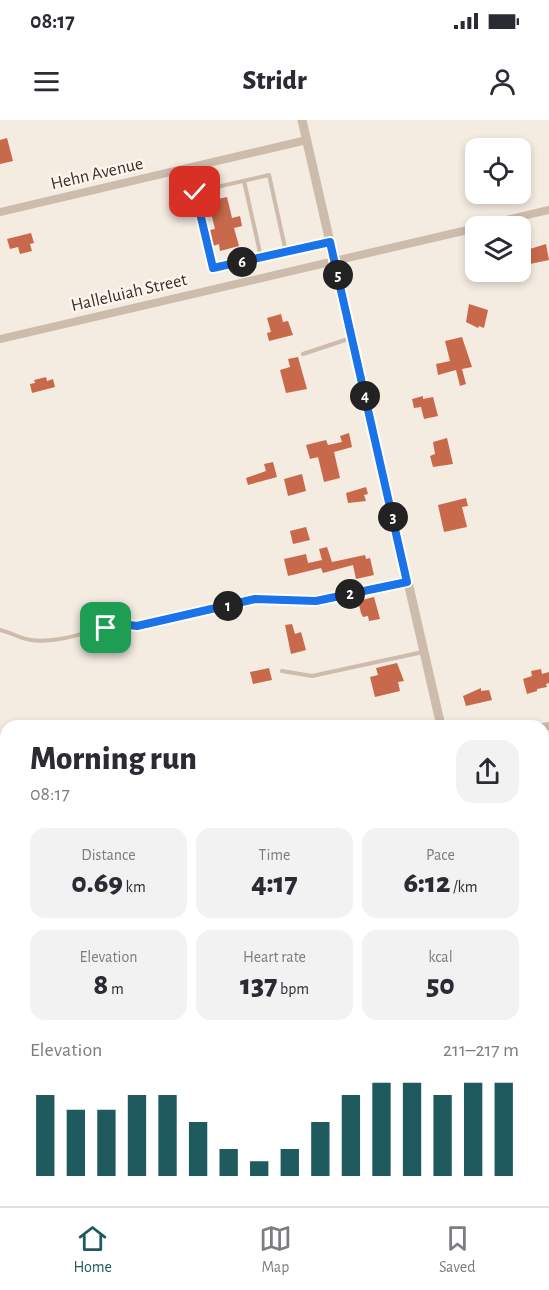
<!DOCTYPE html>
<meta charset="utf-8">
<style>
:root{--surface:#fff;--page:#f2f2f3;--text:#2b2b33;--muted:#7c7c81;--line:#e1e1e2;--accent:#1f5a5e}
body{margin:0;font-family:"Alegreya Sans",sans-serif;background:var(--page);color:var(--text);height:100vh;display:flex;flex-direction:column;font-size:22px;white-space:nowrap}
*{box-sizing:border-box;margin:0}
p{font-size:20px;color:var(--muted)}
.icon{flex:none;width:33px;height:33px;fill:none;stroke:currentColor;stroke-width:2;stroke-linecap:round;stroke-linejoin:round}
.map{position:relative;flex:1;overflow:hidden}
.details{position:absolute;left:0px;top:600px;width:549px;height:486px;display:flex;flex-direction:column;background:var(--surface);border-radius:18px 18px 0 0;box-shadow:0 3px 9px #0003}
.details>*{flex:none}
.controls{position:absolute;left:465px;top:18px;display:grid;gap:12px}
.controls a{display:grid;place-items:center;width:66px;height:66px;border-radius:12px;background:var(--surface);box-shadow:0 3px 9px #0003;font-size:30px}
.pin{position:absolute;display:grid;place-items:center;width:51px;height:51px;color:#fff;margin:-26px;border-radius:12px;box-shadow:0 3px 9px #0006}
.km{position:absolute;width:30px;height:30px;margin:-15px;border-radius:50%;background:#222;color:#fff;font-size:16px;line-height:30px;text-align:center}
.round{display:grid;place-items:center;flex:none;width:63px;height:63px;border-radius:18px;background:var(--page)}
.overview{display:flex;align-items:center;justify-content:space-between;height:102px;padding:0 30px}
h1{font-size:33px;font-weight:800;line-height:45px}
.metrics{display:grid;grid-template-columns:repeat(3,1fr);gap:9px;height:102px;padding:6px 30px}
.metrics div{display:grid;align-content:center;border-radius:15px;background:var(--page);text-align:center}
.metrics b{font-size:30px;font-weight:800}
.metrics small{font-size:16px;font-weight:400}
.metrics p{font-size:16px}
.chart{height:168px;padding:12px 30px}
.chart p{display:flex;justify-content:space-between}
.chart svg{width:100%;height:108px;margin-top:6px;stroke:var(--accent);stroke-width:6}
.status{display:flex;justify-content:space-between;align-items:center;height:42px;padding:0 30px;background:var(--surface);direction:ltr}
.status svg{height:16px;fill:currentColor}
header{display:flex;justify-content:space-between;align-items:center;height:78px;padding:0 30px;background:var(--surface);font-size:27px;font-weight:800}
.dock{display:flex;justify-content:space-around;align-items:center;height:84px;border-top:2px solid var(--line);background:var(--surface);font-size:16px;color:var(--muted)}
.dock a{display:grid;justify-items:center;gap:3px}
.dock .on{color:var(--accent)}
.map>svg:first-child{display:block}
.building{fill:#c8694b}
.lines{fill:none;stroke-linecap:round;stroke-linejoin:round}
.service{stroke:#cdbbac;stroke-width:4}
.minor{stroke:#cdbbac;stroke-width:8}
.tertiary{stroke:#cdbbac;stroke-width:9}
.route-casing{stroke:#fff;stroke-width:12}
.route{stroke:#1a73e8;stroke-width:8}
.labels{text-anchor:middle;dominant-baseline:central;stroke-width:5;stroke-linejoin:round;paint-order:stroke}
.street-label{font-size:18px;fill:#3b302b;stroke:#fbf5ee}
</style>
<div class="status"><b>08:17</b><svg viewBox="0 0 49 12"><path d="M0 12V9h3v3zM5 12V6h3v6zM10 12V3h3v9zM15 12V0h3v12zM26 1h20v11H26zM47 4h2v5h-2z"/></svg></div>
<header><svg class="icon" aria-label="menu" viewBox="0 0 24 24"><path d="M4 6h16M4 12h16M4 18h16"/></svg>Stridr<svg class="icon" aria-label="person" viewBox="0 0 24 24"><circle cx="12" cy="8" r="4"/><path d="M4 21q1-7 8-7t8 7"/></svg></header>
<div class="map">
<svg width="549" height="1086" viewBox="0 0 549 1086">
<rect width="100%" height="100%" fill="#f4ebe1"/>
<path class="building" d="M7,18L13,41L0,44V20Z
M227,77L232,98L240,96L242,106L234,108L239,126L220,131L219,124L213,126L210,110L215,109L208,81Z
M31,113L34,123L30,124L32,131L20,134L18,127L10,129L7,119Z
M546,124L549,140L520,146V132Z
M469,184L488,190L484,208L479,206L478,208L466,202Z
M281,194L283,202L288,201L293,215L269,221L267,213L271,212L267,198Z
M462,217L472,247L462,249L466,264L460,266L456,250L438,255L436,244L450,241L445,221Z
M298,237L307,269L286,273L280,250L290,247L288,239Z
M46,257L47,261L53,259L55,267L32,273L30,264L35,263L34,260Z
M423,276V279L433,277L438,296L424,299L421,287L414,288L412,279Z
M349,313L352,327L334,332L340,358L324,362L318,337L310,339L306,325L326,320L328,325L342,322L340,316Z
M447,318L453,344L433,347L430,336L435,334L433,322Z
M273,342L277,357L248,365L246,358L266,351L264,344Z
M302,354L306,371L288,376L284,359Z
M366,367L368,374L364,375L366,381L348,383L346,373Z
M466,378L468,386L462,387L467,407L444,412L438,385Z
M306,407L310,420L293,424L290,411Z
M327,427L332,442L365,435L366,439L370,438L374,455L356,459L353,445L323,453L321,448L288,456L284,439L306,434L308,443L322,440L319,429Z
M374,477L380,499L369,501L368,496L363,497L361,493L358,481Z
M292,504L295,514L301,512L306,530L291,534L285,505Z
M397,543L404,561L398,562L400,571L375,577L370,557L378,555L376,548Z
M269,548L272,560L253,564L250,552Z
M541,549L542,554L549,552V563L546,564L547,567L537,569V571L527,574L523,559L532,556L531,551Z
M481,568V571L489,570L492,580L466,586L463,576Z"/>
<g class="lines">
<path class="service" d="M190,47L213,148L330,122
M244,61L261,137
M195,72L269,55L286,132
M303,234L351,218
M0,510C10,512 21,519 31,520C67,525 101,502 136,506
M282,551L312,556L423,532"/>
<path class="minor" d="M0,92L307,20
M480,106L549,90
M0,219L476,108
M137,506L255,479L316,481L407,462
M543,607L549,606
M0,733L6,732
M161,1080V1081"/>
<path class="tertiary" d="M302,0L441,606
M543,1048L549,1075"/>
</g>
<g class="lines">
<defs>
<path id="route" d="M106,508L122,504L137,506L255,479L316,481L407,462L330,122L213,148L195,72"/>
</defs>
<use href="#route" class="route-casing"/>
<use href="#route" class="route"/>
</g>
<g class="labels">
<g class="street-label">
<text transform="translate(97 54) rotate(-13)">Hehn Avenue</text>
<text transform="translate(129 173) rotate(-13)">Halleluiah Street</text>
</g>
</g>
</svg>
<div class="controls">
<a><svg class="icon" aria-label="locate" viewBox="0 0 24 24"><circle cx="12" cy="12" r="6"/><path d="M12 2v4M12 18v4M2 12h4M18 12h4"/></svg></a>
<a><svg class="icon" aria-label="layers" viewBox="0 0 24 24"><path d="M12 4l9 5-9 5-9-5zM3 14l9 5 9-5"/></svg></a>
</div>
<div class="pin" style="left:106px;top:508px;background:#1e9e55"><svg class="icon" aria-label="arrive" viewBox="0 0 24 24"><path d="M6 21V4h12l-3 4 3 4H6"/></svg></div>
<div class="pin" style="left:195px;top:72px;background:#d93025"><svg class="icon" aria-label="check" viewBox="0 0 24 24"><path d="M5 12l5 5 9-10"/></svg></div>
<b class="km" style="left:228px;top:486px">1</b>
<b class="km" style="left:350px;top:474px">2</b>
<b class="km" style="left:393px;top:397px">3</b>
<b class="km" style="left:365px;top:276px">4</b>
<b class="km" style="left:338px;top:155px">5</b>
<b class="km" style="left:242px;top:142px">6</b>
<section class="details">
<div class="overview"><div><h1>Morning run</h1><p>08:17</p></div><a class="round"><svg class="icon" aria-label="share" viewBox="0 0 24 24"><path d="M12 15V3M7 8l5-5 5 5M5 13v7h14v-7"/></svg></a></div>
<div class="metrics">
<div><p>Distance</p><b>0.69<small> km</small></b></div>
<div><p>Time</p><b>4:17</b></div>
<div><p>Pace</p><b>6:12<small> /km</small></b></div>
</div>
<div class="metrics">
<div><p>Elevation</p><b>8<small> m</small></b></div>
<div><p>Heart rate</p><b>137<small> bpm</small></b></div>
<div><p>kcal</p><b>50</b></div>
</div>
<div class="chart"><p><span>Elevation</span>211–217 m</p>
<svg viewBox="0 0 160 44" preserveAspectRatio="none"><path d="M5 44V11M15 44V17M25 44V17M35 44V11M45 44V11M55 44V22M65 44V33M75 44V38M85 44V33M95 44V22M105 44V11M115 44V6M125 44V6M135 44V11M145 44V6M155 44V6"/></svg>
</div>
</section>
</div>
<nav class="dock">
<a class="on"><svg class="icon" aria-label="home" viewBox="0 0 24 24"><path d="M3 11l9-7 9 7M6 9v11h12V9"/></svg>Home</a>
<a><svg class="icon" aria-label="map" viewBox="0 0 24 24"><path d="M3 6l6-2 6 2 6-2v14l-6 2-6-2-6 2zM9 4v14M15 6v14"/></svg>Map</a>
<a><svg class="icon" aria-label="saved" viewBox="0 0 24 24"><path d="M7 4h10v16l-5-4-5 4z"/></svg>Saved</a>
</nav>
